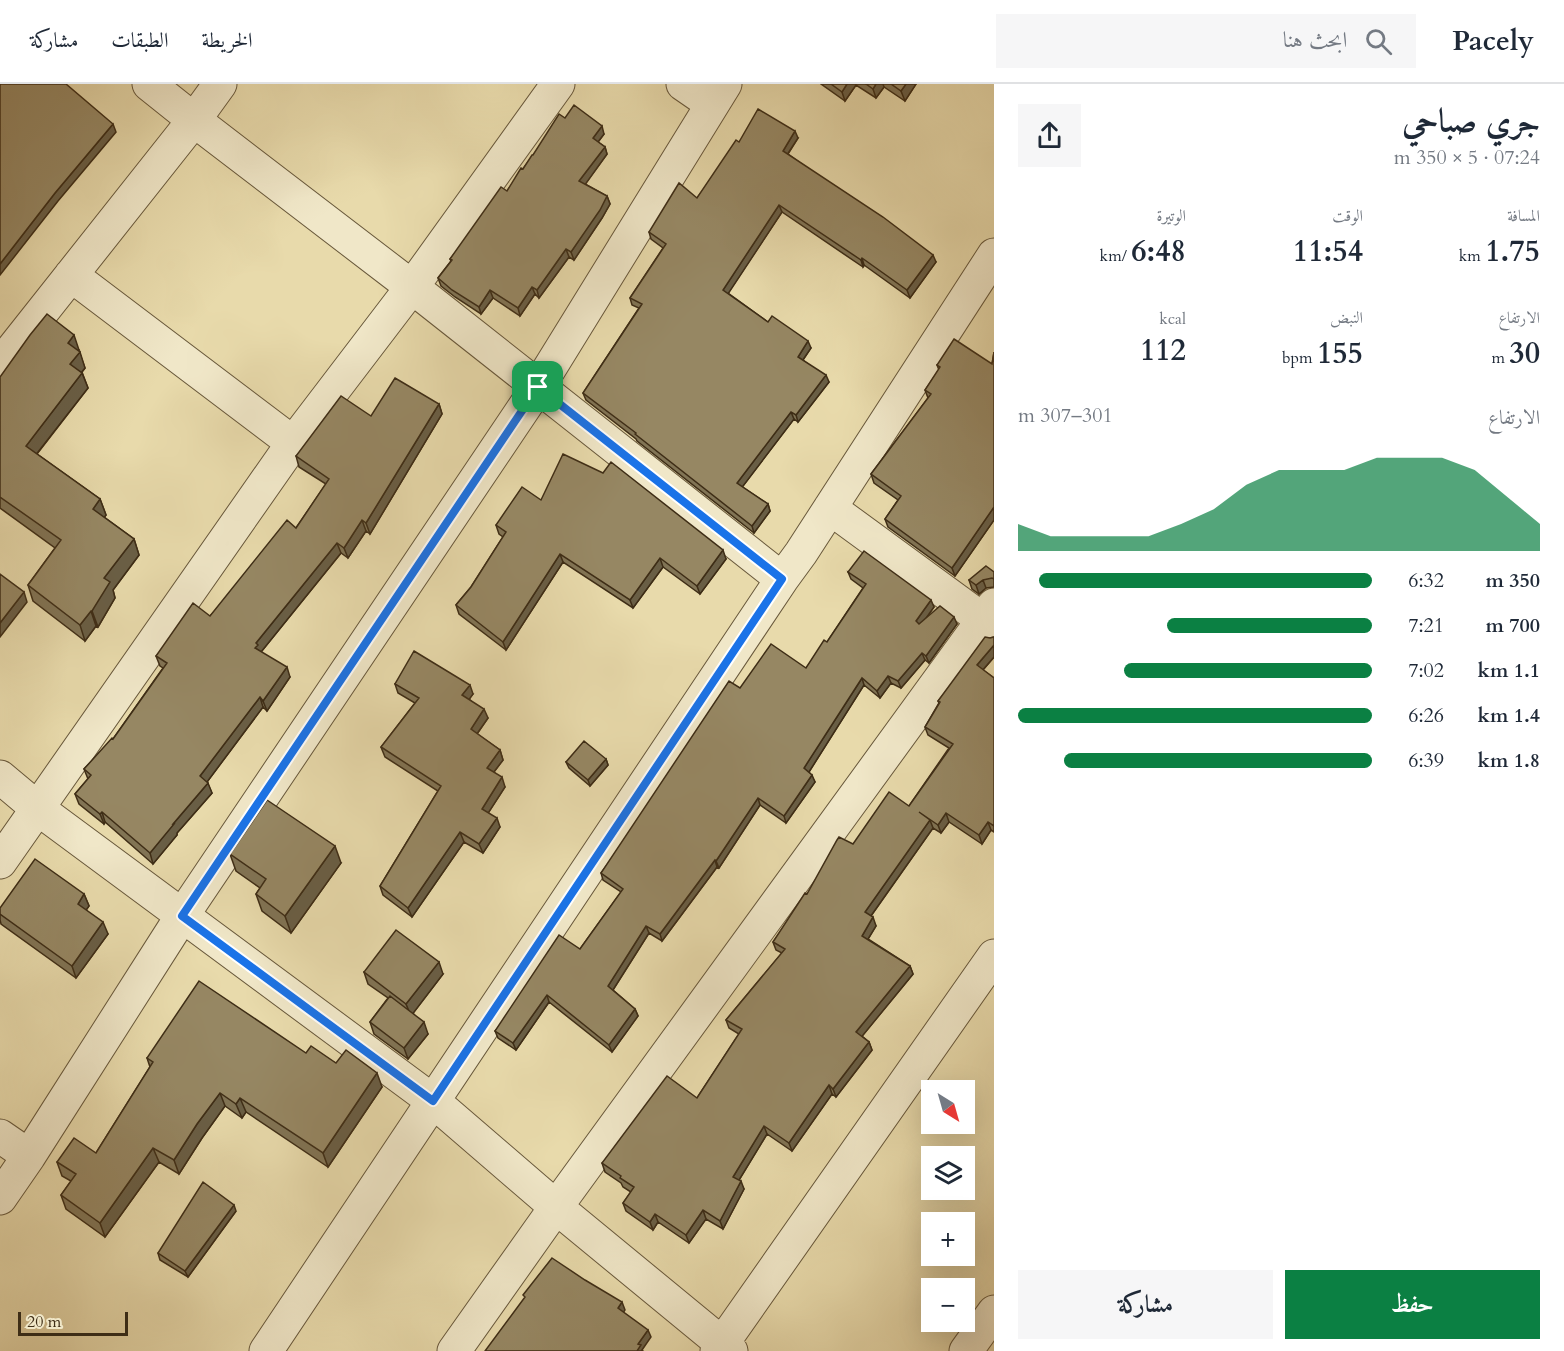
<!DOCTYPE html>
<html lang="ar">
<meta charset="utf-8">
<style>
:root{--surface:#fff;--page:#f6f6f7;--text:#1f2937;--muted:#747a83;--line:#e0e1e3;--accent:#0b8043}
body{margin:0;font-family:Cardo,Amiri,serif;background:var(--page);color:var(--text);direction:rtl;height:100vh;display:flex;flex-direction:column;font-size:22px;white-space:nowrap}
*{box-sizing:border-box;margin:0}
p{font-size:20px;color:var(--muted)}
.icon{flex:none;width:33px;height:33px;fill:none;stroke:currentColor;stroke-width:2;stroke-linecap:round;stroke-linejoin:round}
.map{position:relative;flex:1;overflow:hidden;direction:ltr}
.panel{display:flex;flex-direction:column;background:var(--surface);width:570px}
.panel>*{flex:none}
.needle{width:39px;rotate:143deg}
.fabs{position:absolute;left:921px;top:996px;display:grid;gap:12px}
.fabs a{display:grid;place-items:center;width:54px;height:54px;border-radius:0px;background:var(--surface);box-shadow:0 6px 24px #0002;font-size:30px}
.scale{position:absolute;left:18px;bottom:15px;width:110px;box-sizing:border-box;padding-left:6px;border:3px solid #3e2d16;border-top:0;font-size:16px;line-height:21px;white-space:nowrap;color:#3e2d16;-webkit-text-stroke:4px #f0e7c8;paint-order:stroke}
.pin{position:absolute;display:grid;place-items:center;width:51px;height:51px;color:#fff;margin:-26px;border-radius:12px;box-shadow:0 3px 9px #0006}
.round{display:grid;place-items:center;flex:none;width:63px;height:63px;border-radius:0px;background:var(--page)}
.head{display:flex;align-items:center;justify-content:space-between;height:102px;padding:0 24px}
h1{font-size:33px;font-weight:700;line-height:45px}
.stats{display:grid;grid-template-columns:repeat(3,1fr);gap:9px;height:102px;padding:6px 24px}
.stats div{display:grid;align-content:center}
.stats b{font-size:30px;font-weight:700}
.stats small{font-size:16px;font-weight:400}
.stats p{font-size:16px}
.chart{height:168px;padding:12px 24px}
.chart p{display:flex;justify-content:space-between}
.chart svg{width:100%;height:108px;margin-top:6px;fill:var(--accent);opacity:.7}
.primary-button{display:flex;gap:12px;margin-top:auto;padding:12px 24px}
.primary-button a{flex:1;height:69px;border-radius:0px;background:var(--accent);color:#fff;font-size:24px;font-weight:700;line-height:69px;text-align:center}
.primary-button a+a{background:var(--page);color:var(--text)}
ul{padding:0 24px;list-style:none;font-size:20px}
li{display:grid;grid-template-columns:96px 72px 1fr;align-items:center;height:45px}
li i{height:15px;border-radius:8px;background:var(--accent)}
header{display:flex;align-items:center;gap:36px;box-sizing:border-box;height:84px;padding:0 30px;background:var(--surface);border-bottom:2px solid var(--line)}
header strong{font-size:28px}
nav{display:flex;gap:33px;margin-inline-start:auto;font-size:21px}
.search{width:420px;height:54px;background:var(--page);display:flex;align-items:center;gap:15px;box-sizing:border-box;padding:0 21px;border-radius:0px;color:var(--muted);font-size:22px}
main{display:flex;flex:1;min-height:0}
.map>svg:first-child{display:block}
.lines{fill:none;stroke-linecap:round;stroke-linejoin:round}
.minor-casing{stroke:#68583b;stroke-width:35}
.minor{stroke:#f0e7c8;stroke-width:33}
.wall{fill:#817455;stroke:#3e2d16;stroke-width:1.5}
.shaded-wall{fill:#695e45;stroke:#3e2d16;stroke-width:1.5}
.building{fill:#968763;stroke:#3e2d16;stroke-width:1.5}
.route-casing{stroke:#fff;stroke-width:12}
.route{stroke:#1a73e8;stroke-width:8}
</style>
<header>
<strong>Pacely</strong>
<div class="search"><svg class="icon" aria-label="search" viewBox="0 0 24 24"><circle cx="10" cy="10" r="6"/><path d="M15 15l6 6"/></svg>ابحث هنا</div>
<nav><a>الخريطة</a><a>الطبقات</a><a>مشاركة</a></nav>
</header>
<main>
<section class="panel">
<div class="head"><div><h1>جري صباحي</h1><p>07:24 · 5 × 350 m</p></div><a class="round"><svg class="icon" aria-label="share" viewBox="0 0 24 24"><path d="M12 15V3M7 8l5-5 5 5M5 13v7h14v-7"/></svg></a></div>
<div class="stats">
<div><p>المسافة</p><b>1.75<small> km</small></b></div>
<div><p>الوقت</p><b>11:54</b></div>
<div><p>الوتيرة</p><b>6:48<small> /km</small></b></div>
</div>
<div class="stats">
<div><p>الارتفاع</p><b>30<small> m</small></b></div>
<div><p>النبض</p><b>155<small> bpm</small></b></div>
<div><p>kcal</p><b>112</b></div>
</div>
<div class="chart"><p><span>الارتفاع</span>301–307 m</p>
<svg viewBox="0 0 160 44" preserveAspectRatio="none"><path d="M0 44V33L10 38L20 38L30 38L40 38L50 33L60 27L70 17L80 11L90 11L100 11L110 6L120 6L130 6L140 11L150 22L160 33V44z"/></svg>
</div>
<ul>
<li><b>350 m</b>6:32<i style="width:94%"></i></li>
<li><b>700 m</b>7:21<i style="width:58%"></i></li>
<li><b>1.1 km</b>7:02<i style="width:70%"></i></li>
<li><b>1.4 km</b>6:26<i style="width:100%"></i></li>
<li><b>1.8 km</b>6:39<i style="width:87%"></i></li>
</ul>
<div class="primary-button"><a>حفظ</a><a>مشاركة</a></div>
</section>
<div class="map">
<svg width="994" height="1267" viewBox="0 0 994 1267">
<rect width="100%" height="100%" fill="#e8daab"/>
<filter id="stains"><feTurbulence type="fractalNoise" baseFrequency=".00333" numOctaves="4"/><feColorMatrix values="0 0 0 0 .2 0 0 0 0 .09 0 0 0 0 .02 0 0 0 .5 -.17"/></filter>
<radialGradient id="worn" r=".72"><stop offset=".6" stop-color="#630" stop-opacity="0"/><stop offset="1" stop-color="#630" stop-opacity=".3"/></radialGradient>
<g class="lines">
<defs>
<path id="minor" d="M149,0L194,36L412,203L782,495
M683,0L712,20
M71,191L293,359
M0,281L194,36L220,0
M830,424L994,544
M0,693L37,724L433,1017L556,1123L731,1267
M0,778L293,359L412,203L558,0
M0,1052L29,1072
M0,1114L29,1072L182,832L538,303L725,0
M266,1267L782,495L801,469L994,171
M454,1267L556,1123L994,521
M717,1267L994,872
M966,1267L994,1228"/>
</defs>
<use href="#minor" class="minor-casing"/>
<use href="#minor" class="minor"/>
</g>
<path class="wall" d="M821,0H916L905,17L884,3L876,14L856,1L845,17Z
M565,34L604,50L598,58L605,63L607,70L585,100L607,112L610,120L602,134L574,176L569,173L539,214L535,210L520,232L493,214L481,230L455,213L441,202L438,194L451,177L450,175L507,107L533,71Z
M798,54L788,70L936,178L910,214L864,181L863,183L782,128L728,209L768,238L811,264L803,276L829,298L798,338L794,335L742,403L768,420L770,427L754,449L637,357L636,355L586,316L583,309L639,224L632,221L630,214L663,164L651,155L649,148L697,114L739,58Z
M79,266V267L85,284L82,288L88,304L37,370L100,415L106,431L104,433L134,455L139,471L113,506L115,514L98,543L96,542L85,557L33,517L28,501L55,464L0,424V293Z
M994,268V436L955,492L888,443L885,435L898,416L874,399L871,390L928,314L925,306L939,286L937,281L992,280Z
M439,320L442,330L370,450L366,447L348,474L341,469L261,568L290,593L267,627L263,623L207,698L212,709L177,749V751L153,780L105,738L104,740L79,720L75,710L88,695L84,685L113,655L163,584L160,582L156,572L210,532L296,444L326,400L299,383L296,372L371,332Z
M541,416L726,475L700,510L663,483L633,524L563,478L506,566L459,530L456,521L471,503L503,453L499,450L496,441Z
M848,488L934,523L926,534L957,540L929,579L925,576L901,604L891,599L880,614L864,601L809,688L815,698L786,739L760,721L719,784L717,783L662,857L649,849L613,906L635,925L638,932L612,968L549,918L516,966L498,954L495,947L580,865L621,808L603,796L601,789L740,604L806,584L827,558L863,504L851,495Z
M994,488V503L986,504L979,510L972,505L969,496Z
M994,553V573L983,586L994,594V748L991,746L982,760L949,738L941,749L933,744L871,832L876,842L868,855L910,882L913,890L862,952L869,958L872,966L836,1013L832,1010L792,1067L767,1050L739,1096L744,1105L723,1145L706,1135L689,1159L658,1138L653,1146L626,1127L623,1119L631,1108L623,1103L621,1099L605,1088L602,1079L697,1014L739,950L729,944L726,936L782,869L776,866L773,858L807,810L853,760L909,722L949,664L928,651L925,643L939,619L938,617L990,554Z
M395,600L473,610L469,615L488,634L477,650L500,666L503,676L494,688L505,703L488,729L500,743L483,769L464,758L412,833L383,811L380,802L438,707L385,673L381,663L415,619L398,609Z
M606,675L608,681L590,702L569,684L566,678Z
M230,770L341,779L291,849L262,827L256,810L260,804L236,787Z
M84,810L89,822L86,826L108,850L76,894L1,840L0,836V824Z
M364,888L443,890L413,929L428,950L408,975L374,950L370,938L388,914L368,900Z
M306,969L336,979L382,1003L328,1083L246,1028L242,1034L225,1022L202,1054L179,1090L159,1078L105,1153L66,1125L61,1111L71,1097L62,1092L57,1078L96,1069L150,983L147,974Z
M236,1127L188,1193L160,1176L158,1169Z"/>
<path class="shaded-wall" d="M847,0H856V1L845,17L842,8Z
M876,0H883L884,3L876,14L873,5Z
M906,0H916L905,17L901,7Z
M113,40L116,48L58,117L0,191V180L55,109Z
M602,42L604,50L595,62L593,54Z
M795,47L798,54L785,74L783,67Z
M605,63L607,70L582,105L579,97Z
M607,112L610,120L602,134L574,176L571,168Z
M779,121L782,128L726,213L723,206Z
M566,165L569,173L539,214L537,206Z
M933,171L936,178L910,214L907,206Z
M862,174L864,181L863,183L861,176Z
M532,203L535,210L520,232L518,224Z
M490,206L493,214L481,230L479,223Z
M74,251L79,266L73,274L68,259Z
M808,257L811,264L800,280L798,273Z
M80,268L85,284L76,295L70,280Z
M82,289L88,304L31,377L26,362Z
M826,291L829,298L798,338L796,331Z
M439,320L442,330L370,450L366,439Z
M791,328L794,335L740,406L737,399Z
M100,415L106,431L99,440L93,425Z
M768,420L770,427L754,449L752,442Z
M994,423V436L955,492L952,484Z
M362,436L366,447L348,474L344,464Z
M134,455L139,471L113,506L115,514L98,543L92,527L104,494Z
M337,459L341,469L261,568L255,564L256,559Z
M723,466L726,475L700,510L697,502Z
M560,470L563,478L506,566L503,558Z
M660,474L663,483L633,524L630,516Z
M983,496L986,504L979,510L976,501Z
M24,508L27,518L0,553V539Z
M931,516L934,523L919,544L916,537Z
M91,527L96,542L85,557L80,541Z
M954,533L957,540L929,579L926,572Z
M994,561V573L980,589L977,581Z
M922,569L925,576L901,604L898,597Z
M287,583L290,593L267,627L263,617Z
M888,592L891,599L880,614L877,607Z
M862,594L864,601L807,691L804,684Z
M470,601L473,610L466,620L462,611Z
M260,613L263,623L204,702L200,692Z
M484,625L488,634L474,654L471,645Z
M500,666L503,676L490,693L487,684Z
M606,675L608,681L590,702L588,696Z
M812,691L815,698L786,739L784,732Z
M502,693L505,703L485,734L482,725Z
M208,699L212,709L177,749V751L153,780L150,769L173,740Z
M758,714L760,721L719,784L716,777Z
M102,728L105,738L104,740L100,730Z
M946,729L949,738L941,749L938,741Z
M497,734L500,743L483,769L479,760Z
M930,736L933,744L868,836L865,828Z
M988,738L991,746L982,760L979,751Z
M460,748L464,758L412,833L408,824Z
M335,762L341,779L291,849L285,832Z
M715,776L717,783L662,857L660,850Z
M84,810L89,822L82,832L78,820Z
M873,833L876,842L865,860L862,852Z
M103,838L108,850L76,894L72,882Z
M646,842L649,849L611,909L608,902Z
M439,878L443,890L411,932L406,920Z
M910,882L913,890L859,956L856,948Z
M547,911L549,918L516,966L513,959Z
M635,925L638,932L612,968L609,961Z
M424,938L428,950L408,975L404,964Z
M869,958L872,966L836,1013L833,1005Z
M377,989L382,1003L328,1083L323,1069Z
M829,1001L832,1010L792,1067L789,1059Z
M220,1009L225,1022L202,1054L179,1090L174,1076L197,1040Z
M240,1014L246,1028L242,1034L236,1020Z
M764,1042L767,1050L736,1101L733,1093Z
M153,1064L159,1078L105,1153L100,1139Z
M741,1097L744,1105L723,1145L720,1137Z
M234,1121L236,1127L188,1193L185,1187Z
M703,1126L706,1135L689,1159L686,1151Z
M655,1130L658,1138L653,1146L650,1138Z
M622,1218L625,1226L621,1232L618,1224Z
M648,1246L651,1253L642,1266L643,1267H637L638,1260Z"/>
<path class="building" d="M0,0H66L113,40L55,109L0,180Z
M831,0H847L842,8Z
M866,0H876L873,5Z
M891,0H906L901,7Z
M574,21L602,42L593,54L605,63L579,97L607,112L600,126L571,168L566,165L537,206L532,203L518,224L490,206L479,223L452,206L438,194L452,176L450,175L501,103L507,107L521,84L523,85L532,71H533L559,30L565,34Z
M758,25L795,47L783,67L883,133L933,171L907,206L862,174L861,176L779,121L723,206L768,238L772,232L808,257L798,273L826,291L796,331L791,328L737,399L768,420L752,442L635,350L636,349L583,309L642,220L630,214L666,160L649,148L679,99L697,114L736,56L739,58Z
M47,230L74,251L68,259L80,268L70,280L82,289L26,362L100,415L93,425L134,455L104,494L110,498L92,527H91L80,541L28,501L61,456L0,413V293L30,251Z
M954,255L992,280L994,268V423L952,484L885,435L901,412L871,390L931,310L925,306L940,283L937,281Z
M395,294L439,320L366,439L362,436L344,464L337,459L256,559L258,561L255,564L287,583L263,617L260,613L200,692L208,699L173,740H174L150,769L102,728L100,730L75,710L91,691L84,685L112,654L113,655L167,579L156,572L193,519L210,532L287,436L296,444L329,395L296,372L341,312L371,332Z
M563,370L603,389L611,378L723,466L697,502L660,474L630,516L560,470L503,558L456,521L471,503L506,448L496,441L522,403L541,416Z
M864,467L931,516L916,537L919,540L940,522L954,533L926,572L922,569L898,597L888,592L877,607L862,594L804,684L812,691L784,732L758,714L716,777L715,776L660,850L646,842L608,902L635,925L609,961L547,911L513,959L495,947L559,851L580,865L623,805L601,789L729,597L740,604L771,560L806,584L824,556L827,558L866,500L848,488Z
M986,482L994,488V495L992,494L983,496L976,501L969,496Z
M0,490L24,508L0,539Z
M985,553L990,554L994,553V561L977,581L994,594V742L988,738L979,751L946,729L938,741L919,728L930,736L865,828L873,833L862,852L910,882L856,948L869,958L833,1005L829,1001L789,1059L764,1042L733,1093L741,1097L720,1137L703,1126L686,1151L655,1130L650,1138L623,1119L634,1103L620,1094L621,1092L602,1079L667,992L697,1014L742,945L726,936L785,865L773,858L805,809L807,810L837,756L839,753L853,760L889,708L909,722L953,660L925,643L940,618L938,617Z
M414,567L470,601L462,611L484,625L471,645L500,666L487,684L502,693L482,725L497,734L479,760L460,748L408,824L380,802L441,702L381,663L419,614L395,600Z
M584,657L606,675L588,696L566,678Z
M267,716L335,762L285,832L256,810L266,795L230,770Z
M35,775L84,810L78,820L103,838L72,882L0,830V824Z
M396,846L439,878L406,920L364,888Z
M199,897L306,969L311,962L336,979L346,966L377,989L323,1069L240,1014L236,1020L220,1009L197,1040L174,1076L153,1064L100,1139L61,1111L76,1090L57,1078L74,1054L96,1069L153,978L147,974Z
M390,912L424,938L404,964L370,938Z
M203,1098L234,1121L185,1187L158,1169Z
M552,1174L585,1196L622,1218L618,1224L648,1246L638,1260L641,1261L637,1267H485L525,1213L523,1211Z"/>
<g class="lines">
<defs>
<path id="route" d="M538,303L782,495L433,1017L182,832Z"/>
</defs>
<use href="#route" class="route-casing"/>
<use href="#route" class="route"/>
</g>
<rect width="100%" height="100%" filter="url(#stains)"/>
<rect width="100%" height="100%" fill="url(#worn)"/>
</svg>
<div class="fabs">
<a><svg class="needle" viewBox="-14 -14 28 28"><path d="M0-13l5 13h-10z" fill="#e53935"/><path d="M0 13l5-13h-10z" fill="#747a83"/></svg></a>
<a><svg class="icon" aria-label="layers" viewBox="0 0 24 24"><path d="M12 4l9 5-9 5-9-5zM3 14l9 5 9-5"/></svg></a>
<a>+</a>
<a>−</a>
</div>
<div class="scale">20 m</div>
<div class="pin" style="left:538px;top:303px;background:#1e9e55"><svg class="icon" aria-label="arrive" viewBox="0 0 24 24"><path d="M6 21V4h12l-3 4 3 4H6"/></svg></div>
</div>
</main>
